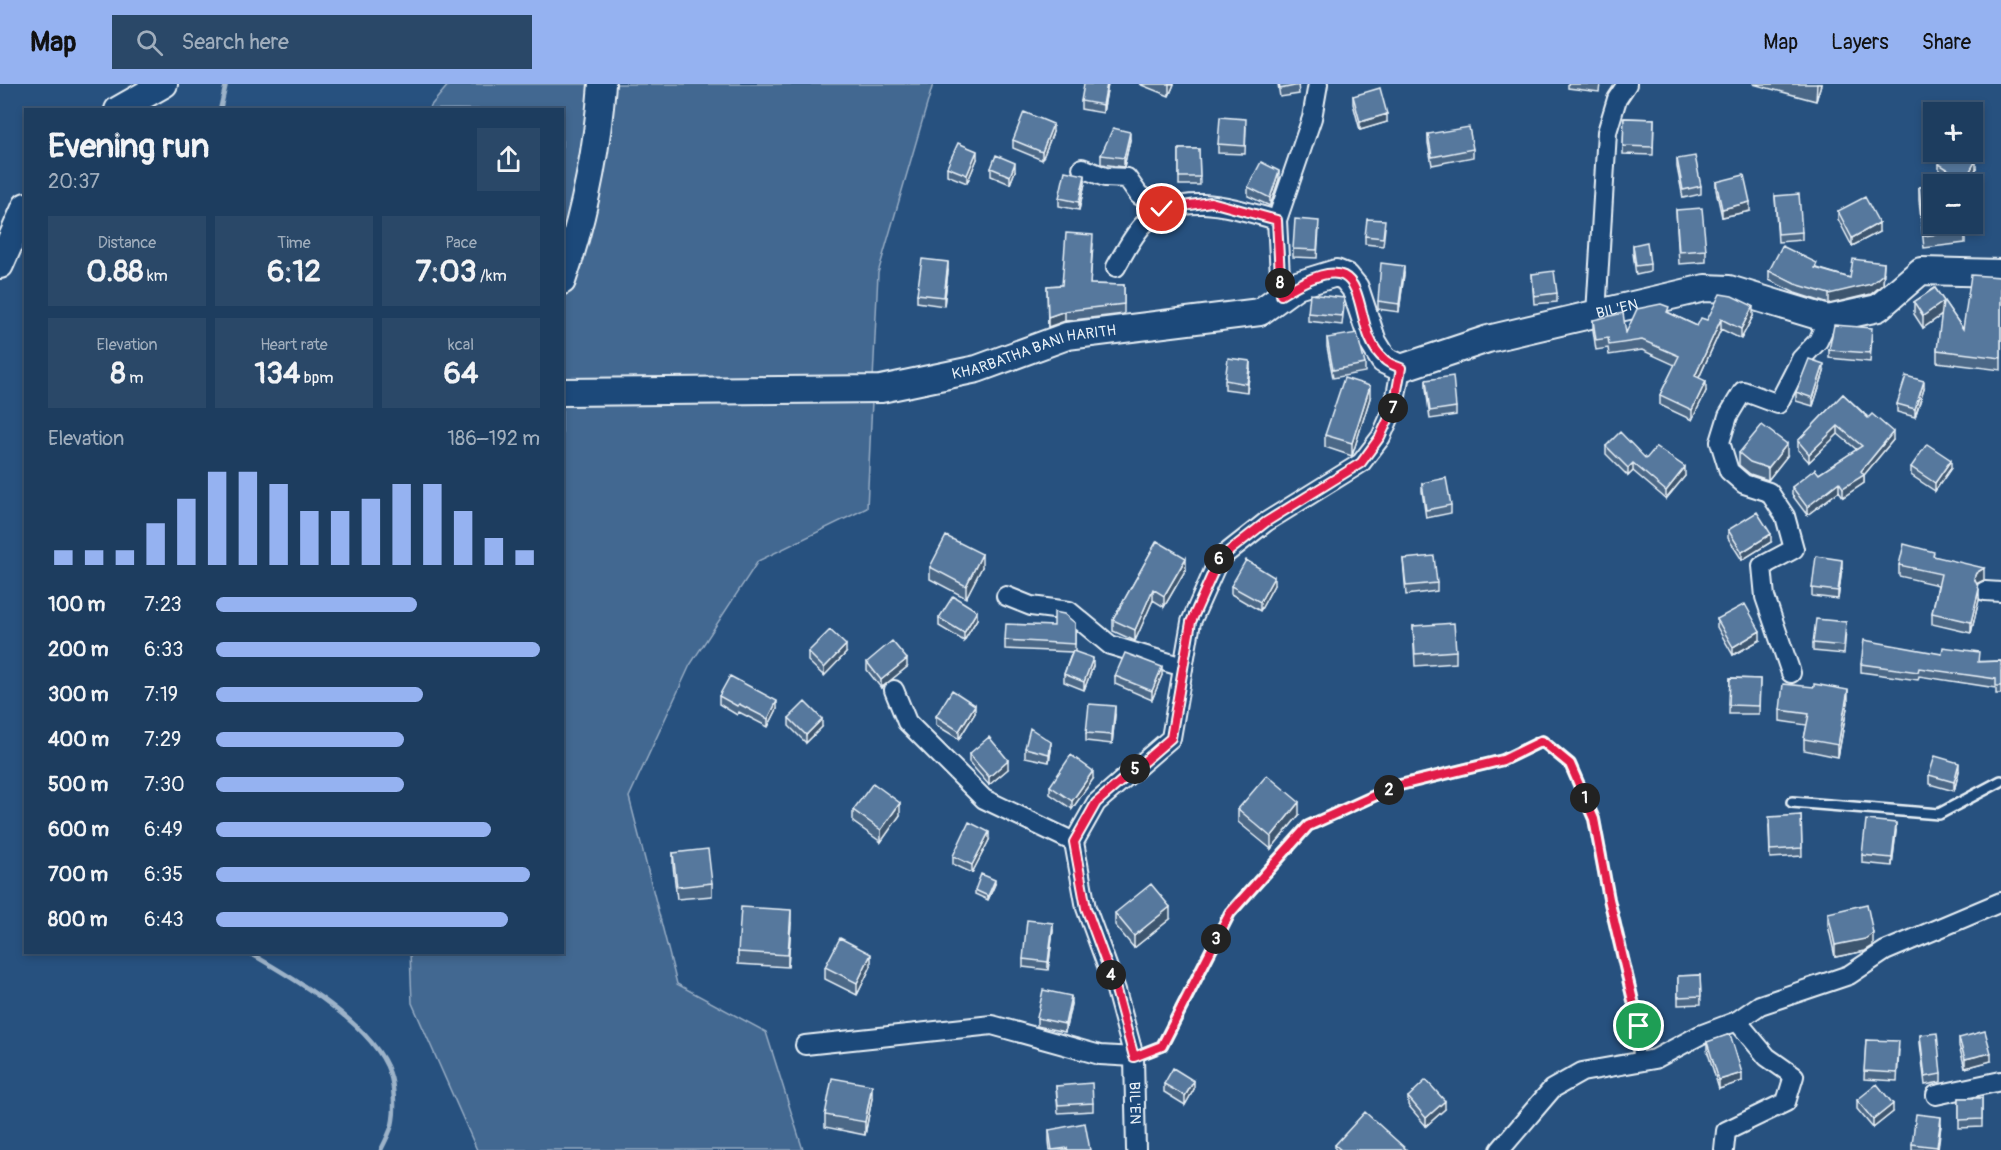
<!DOCTYPE html>
<meta charset="utf-8">
<style>
:root{--surface:#1d3d5f;--page:#2a4868;--text:#f1f3f6;--muted:#a0aebd;--line:#3b5674;--accent:#95b2f1}
body{margin:0;font-family:Pangolin,sans-serif;background:var(--page);color:var(--text);height:100vh;display:flex;flex-direction:column;font-size:22px;white-space:nowrap}
*{box-sizing:border-box;margin:0}
p{font-size:20px;color:var(--muted)}
.icon{flex:none;width:33px;height:33px;fill:none;stroke:currentColor;stroke-width:2;stroke-linecap:round;stroke-linejoin:round}
.map{position:relative;flex:1;overflow:hidden}
.details{position:absolute;left:24px;top:24px;width:540px;height:846px;display:flex;flex-direction:column;background:var(--surface);border-radius:0px;box-shadow:0 3px 9px #0003,0 0 0 2px var(--line)}
.details>*{flex:none}
.fabs{position:absolute;left:1923px;top:18px;display:grid;gap:12px}
.fabs a{display:grid;place-items:center;width:60px;height:60px;border-radius:0px;background:var(--surface);box-shadow:0 3px 9px #0003,0 0 0 2px var(--line);font-size:30px}
.pin{position:absolute;display:grid;place-items:center;width:51px;height:51px;color:#fff;margin:-26px;border:3px solid #fff;border-radius:50%;box-shadow:0 2px 6px #0007}
.km{position:absolute;width:30px;height:30px;margin:-15px;border-radius:50%;background:#222;color:#fff;font-size:16px;line-height:30px;text-align:center}
.round{display:grid;place-items:center;flex:none;width:63px;height:63px;border-radius:0px;background:var(--page)}
.head{display:flex;align-items:center;justify-content:space-between;height:102px;padding:0 24px}
h1{font-size:33px;font-weight:700;line-height:45px}
.figures{display:grid;grid-template-columns:repeat(3,1fr);gap:9px;height:102px;padding:6px 24px}
.figures div{display:grid;align-content:center;border-radius:0px;background:var(--page);text-align:center}
.figures b{font-size:30px;font-weight:700}
.figures small{font-size:16px;font-weight:400}
.figures p{font-size:16px}
.chart{height:168px;padding:12px 24px}
.chart p{display:flex;justify-content:space-between}
.chart svg{width:100%;height:108px;margin-top:6px;stroke:var(--accent);stroke-width:6}
ul{padding:0 24px;list-style:none;font-size:20px}
li{display:grid;grid-template-columns:96px 72px 1fr;align-items:center;height:45px}
li i{height:15px;border-radius:8px;background:var(--accent)}
header{display:flex;align-items:center;gap:36px;box-sizing:border-box;height:84px;padding:0 30px;background:var(--accent);color:#111}
header strong{font-size:28px}
nav{display:flex;gap:33px;margin-inline-start:auto;font-size:21px}
.search{width:420px;height:54px;background:var(--page);display:flex;align-items:center;gap:15px;box-sizing:border-box;padding:0 21px;border-radius:0px;color:var(--muted);font-size:22px}
.map>svg:first-child{display:block}
.green{fill:#436891;stroke:#96acc4;stroke-width:1.5}
.lines{fill:none;stroke-linecap:round;stroke-linejoin:round}
.stream{stroke:#9db3c9;stroke-width:4.5}
.lane-casing{stroke:#e8f1f8;stroke-width:14}
.street-casing{stroke:#e8f1f8;stroke-width:22}
.secondary-casing{stroke:#e8f1f8;stroke-width:30}
.lane{stroke:#1f4a7a;stroke-width:9}
.street{stroke:#1f4a7a;stroke-width:18}
.secondary{stroke:#1f4a7a;stroke-width:26}
.wall{fill:#4b6787;stroke:#e8f1f8;stroke-width:1.5}
.shaded-wall{fill:#3d546e;stroke:#e8f1f8;stroke-width:1.5}
.building{fill:#57789d;stroke:#e8f1f8;stroke-width:1.5}
.route-casing{stroke:#fff;stroke-width:12}
.route{stroke:#e11d48;stroke-width:8}
.labels{text-anchor:middle;dominant-baseline:central;stroke-width:6;stroke-linejoin:round;paint-order:stroke}
.street-label{font-size:15px;fill:#e8f1f8;stroke:#1f4a7a}
</style>
<header>
<strong>Map</strong>
<div class="search"><svg class="icon" aria-label="search" viewBox="0 0 24 24"><circle cx="10" cy="10" r="6"/><path d="M15 15l6 6"/></svg>Search here</div>
<nav><a>Map</a><a>Layers</a><a>Share</a></nav>
</header>
<div class="map">
<svg width="2001" height="1066" viewBox="0 0 2001 1066">
<rect width="100%" height="100%" fill="#27517f"/>
<filter id="ink" filterUnits="userSpaceOnUse"><feTurbulence type="fractalNoise" baseFrequency=".0167" numOctaves="2"/><feDisplacementMap in="SourceGraphic" scale="12" xChannelSelector="R" yChannelSelector="G"/><feConvolveMatrix kernelMatrix="1 2 1 2 8 2 1 2 1" color-interpolation-filters="sRGB"/></filter>
<g filter="url(#ink)">
<path class="green" d="M449,0H933L878,189L867,424L758,477L690,581L629,713L677,900L766,948L803,1066H477L412,919L410,869L562,868V26L428,25Z"/>
<g class="lines">
<path class="stream" d="M220,26L226,0
M248,868C290,892 375,941 390,990C394,1001 395,1024 393,1036C392,1046 385,1057 381,1066"/>
<defs>
<path id="lane" d="M1792,718L1939,730L2001,697
M1134,973L1162,962L1230,829L1308,742L1396,702L1503,676L1542,657L1570,680L1594,735L1609,815L1639,942L1638,978"/>
<g id="street">
<path d="M1082,84L1105,93L1127,94L1139,111L1162,125"/>
<path d="M1116,183C1124,169 1133,151 1144,140C1181,105 1234,124 1277,136"/>
<path d="M1281,211L1277,136L1312,34L1318,0"/>
<path d="M1596,230L1607,48L1617,15L1627,0"/>
<path d="M1985,507L2001,508"/>
<path d="M1006,512L1031,522L1069,527L1110,561L1183,583"/>
<path d="M1791,589L1765,513L1762,482L1794,465L1785,432L1769,408L1744,400L1729,387L1720,358L1728,332L1743,307L1778,320L1801,275L1818,257L1828,235"/>
<path d="M894,606L907,638L984,715L1074,758"/>
<path d="M1737,937L1760,921L1849,891L1885,867L2001,818"/>
<path d="M805,961L992,941L1100,971L1134,973L1116,906L1086,824L1074,758L1096,719L1171,654L1191,538L1219,475L1266,438L1361,379L1381,353L1394,323L1401,284"/>
<path id="s1" d="M1134,973L1136,1066"/>
<path d="M1936,1011L2001,997"/>
<path d="M1500,1066L1552,1005L1582,988L1655,975L1700,951L1737,937L1767,973L1794,992L1786,1018L1726,1047L1724,1066"/>
</g>
<g id="secondary">
<path d="M118,26L164,0"/>
<path d="M0,181L26,122"/>
<path d="M562,197C584,133 597,67 602,0"/>
<path id="s2" d="M562,308L881,305L977,285L1067,252L1260,228L1297,201L1336,189L1346,193L1355,204L1373,258L1384,276L1401,284L1488,255L1705,204L1729,205L1828,235L1878,224L1921,187L2001,189"/>
</g>
</defs>
<use href="#lane" class="lane-casing"/>
<use href="#street" class="street-casing"/>
<use href="#secondary" class="secondary-casing"/>
<use href="#lane" class="lane"/>
<use href="#street" class="street"/>
<use href="#secondary" class="secondary"/>
</g>
<path class="wall" d="M1108,0L1103,29L1081,25V17Z
M1139,0H1174L1169,12Z
M1278,0H1298L1299,10L1280,13Z
M1568,0H1600L1599,8L1568,4Z
M1753,0H1821L1816,17Z
M1353,12L1387,38L1360,46L1353,20Z
M1624,34L1654,35L1653,71L1623,70Z
M1246,43L1245,70L1218,69V60Z
M1053,48L1042,76L1013,64V56Z
M1428,50L1473,65V73L1432,81L1428,59Z
M1130,56L1124,83L1101,80V71Z
M1179,65H1199L1200,101H1179Z
M977,75L967,99L947,91V83Z
M1677,75L1701,102V110L1683,114L1677,83Z
M1939,80L1976,85L1967,100H1948H1958L1939,88Z
M991,84L1015,87L1010,100L991,92Z
M1279,95L1270,122L1248,112V103Z
M1716,98L1750,127L1722,133L1716,106Z
M1085,99L1079,126L1059,122V114Z
M1919,103L1965,147V159L1924,164L1919,116Z
M1775,112L1802,148V156L1778,158Z
M1676,126L1706,166V178L1679,180Z
M1838,127L1879,148L1852,162L1838,135Z
M1385,144L1383,162L1365,160V152Z
M1319,145L1317,174L1293,173V165Z
M1093,161L1090,200L1124,201V230L1065,237L1048,243L1047,202L1062,201Z
M1633,161L1650,180V188L1636,191L1633,169Z
M1817,184L1850,194L1884,189L1883,200L1871,210L1829,220L1795,209L1769,196V187Z
M948,187L944,222L917,218V210Z
M1404,190L1399,228L1378,225V217Z
M1532,190L1557,209V218L1534,220Z
M2001,193V286L1937,278V266L1942,231L1923,244L1914,230V218L1935,204L1963,245Z
M1344,222L1342,241L1308,237V229Z
M1669,229L1697,242L1707,236L1753,232L1741,255L1721,245L1699,294L1706,307L1692,336L1660,321V311L1675,281L1642,266L1609,271L1608,264L1596,266L1593,246V236L1626,249Z
M1872,253L1870,278L1829,274V266Z
M1327,254L1365,280V288L1333,294L1327,263Z
M1250,285L1247,308L1225,305V296Z
M1824,288L1813,322L1796,317V308Z
M1426,296L1456,323V331L1430,335L1426,304Z
M1924,305L1915,333L1897,328V320Z
M1843,310L1893,356L1864,391V399L1843,413L1839,407L1807,431L1792,411V403L1819,390L1857,366L1838,350L1809,378L1798,366V357Z
M1370,314L1352,372L1325,363V351Z
M1606,362L1646,375L1685,392L1666,415L1633,387L1628,392L1606,370Z
M1739,369L1787,372L1768,396L1750,390L1739,381Z
M1911,383L1951,384L1935,407L1911,391Z
M1422,399L1451,421V429L1426,434L1422,407Z
M1728,446L1771,458L1742,476L1728,454Z
M1157,457L1186,485L1164,523L1153,516L1135,557L1113,547V536Z
M1934,472L1984,496L1977,500L1979,516L1971,549L1932,540V529L1938,501L1899,492V481Z
M1403,475L1437,499V507L1406,511Z
M930,483H982L966,514L930,495Z
M1842,484L1838,515L1812,512V504Z
M1274,501L1260,527L1231,510V502Z
M939,534L977,535L964,557L939,542Z
M1717,535L1760,556L1733,571L1717,543Z
M1075,539V568L1093,582L1084,606L1064,598V590L1072,568L1005,565V556L1054,542Z
M1413,542L1456,567V579L1415,582Z
M1846,546L1844,570L1813,567V559Z
M808,568L846,569L824,592L808,577Z
M2001,577V610H1996V604L1919,592L1918,596L1861,588V580Z
M867,578L907,583L881,604L867,586Z
M1162,591L1152,616L1115,600V592Z
M1730,594L1760,595L1759,630H1729Z
M719,612L777,625L768,643L739,628L737,631L719,620Z
M1848,618L1838,673L1804,666V655L1807,641L1780,637V626Z
M975,629L959,655L936,641V632Z
M1115,631L1112,660L1086,657V649Z
M789,634L822,643L806,659L789,642Z
M1025,664L1051,666L1049,678L1025,673Z
M969,670L1008,685L989,701L969,678Z
M1959,687L1954,707L1929,700V691Z
M1093,695L1072,725L1050,710V702Z
M1238,725L1299,731L1271,765L1238,738Z
M853,726L900,731L881,758L853,738Z
M1801,731L1802,772L1770,774L1769,741Z
M1896,747L1892,782L1862,779V771Z
M989,756L972,789L953,780V772Z
M673,769L712,799V812L677,815L673,782Z
M995,800L988,816L975,810V806Z
M1115,829L1170,835L1134,864L1115,841Z
M1828,829L1873,862L1865,867L1835,873L1828,841Z
M791,839L788,883L738,880V868Z
M1053,847L1048,886L1023,883V875Z
M871,882L857,911L825,895V883Z
M1700,891L1701,920L1678,921V892Z
M1071,920L1065,948L1037,942V934Z
M1920,951L1941,990V998L1925,1001L1920,959Z
M1959,954L1991,977L1965,984L1959,962Z
M1866,956L1899,966L1897,997L1864,995Z
M1707,958L1742,997L1719,1005L1707,966Z
M1164,1000L1194,1005L1185,1021L1164,1008Z
M1056,1002L1093,1019V1027L1058,1029Z
M1408,1013L1445,1025L1426,1042L1408,1021Z
M872,1014L865,1051L825,1043V1031Z
M1959,1014H1982V1043L1959,1044Z
M1857,1016L1893,1028L1873,1044L1857,1025Z
M1941,1041L1938,1066H1912V1060Z
M1049,1046L1090,1066H1050L1049,1057Z
M1335,1061L1407,1066H1335Z"/>
<path class="shaded-wall" d="M1107,0H1108L1103,29V21Z
M1169,0H1174L1169,12Z
M1817,0H1821L1816,17Z
M1387,30V38L1360,46V38Z
M1053,40V48L1042,76V68Z
M1130,48V56L1124,83V74Z
M977,67V75L967,99V91Z
M1976,76V85L1967,100H1965V96Z
M1015,79V87L1010,100V92Z
M1279,87V95L1270,122V114Z
M1085,91V99L1079,126V118Z
M1750,118V127L1722,133V125Z
M1879,139V148L1852,162V154Z
M948,178V187L944,222V213Z
M1884,179L1883,200L1871,210L1829,220V210Z
M1404,182V190L1399,228V220Z
M1943,218V230L1923,244V232Z
M1753,222V232L1741,255V245Z
M1065,227V237L1048,243V233Z
M1721,235V245L1695,302V292Z
M1250,277V285L1247,308V300Z
M1824,280V288L1813,322V314Z
M1706,297V307L1692,336V326Z
M1924,297V305L1915,333V325Z
M1370,302V314L1352,372V359Z
M1838,342V350L1809,378V370Z
M1893,348V356L1864,391V399L1843,413V404L1861,387Z
M1787,360V372L1768,396V384Z
M1951,376V384L1935,407V399Z
M1633,379V387L1628,392V384Z
M1685,383V392L1666,415V407Z
M1839,398V407L1807,431V423Z
M1771,450V458L1742,476V468Z
M982,470V483L966,514V502Z
M1186,474V485L1164,523V512Z
M1842,476V484L1838,515V507Z
M1984,484V496L1976,500L1974,494L1976,489Z
M1274,493V501L1260,527V518Z
M1153,505V516L1135,557V546Z
M1979,505V516L1971,549V538Z
M977,527V535L964,557V549Z
M1760,547V556L1733,571V563Z
M846,561V569L824,592V584Z
M1093,574V582L1084,606V598Z
M907,575V583L881,604V596Z
M1162,583V591L1152,616V607Z
M1848,606V618L1838,673V661Z
M777,617V625L768,643V635Z
M975,621V629L959,655V647Z
M1115,622V631L1112,660V651Z
M822,635V643L806,659V651Z
M1051,658V666L1049,678V670Z
M1008,676V685L989,701V693Z
M1959,679V687L1954,707V698Z
M1093,687V695L1072,725V717Z
M1299,718V731L1271,765V753Z
M900,719V731L881,758V746Z
M1896,739V747L1892,782V774Z
M989,748V756L972,789V781Z
M995,796V800L988,816V812Z
M1170,823V835L1134,864V852Z
M791,826V839L788,883V871Z
M1053,839V847L1048,886V878Z
M1873,849V862L1865,867L1835,873V861Z
M871,870V882L857,911V899Z
M1071,912V920L1065,948V940Z
M1991,969V977L1965,984V975Z
M1742,989V997L1719,1005V996Z
M1194,997V1005L1185,1021V1012Z
M872,1001V1014L865,1051V1038Z
M1445,1017V1025L1426,1042V1034Z
M1893,1020V1028L1873,1044V1036Z
M1941,1033V1041L1937,1066Z"/>
<path class="building" d="M1084,0H1107L1103,21L1081,17Z
M1279,0H1298L1299,1L1280,5Z
M1380,4L1387,30L1360,38L1353,12Z
M1024,28L1053,40L1042,68L1013,56Z
M1220,33L1246,35L1245,62L1218,60Z
M1624,34L1654,35L1653,63L1623,62Z
M1469,43L1473,65L1432,73L1428,50Z
M1113,44L1130,48L1124,74L1101,71Z
M958,59L977,67L967,91L947,83Z
M1179,65H1199L1200,93H1179Z
M1947,68H1961L1976,76L1965,96L1939,80Z
M996,71L1015,79L1010,92L991,84Z
M1695,72L1701,102L1683,106L1677,75Z
M1261,78L1279,87L1270,114L1248,103Z
M1065,87L1085,91L1079,118L1059,114Z
M1744,91L1750,118L1722,125L1716,98Z
M1934,102V140H1965V147L1924,152L1919,103Z
M1799,110L1802,148L1778,150L1775,112Z
M1865,113L1879,139L1852,154L1838,127Z
M1702,124L1706,166L1679,168L1676,126Z
M1295,135L1319,137L1317,166L1293,165Z
M1367,135L1385,136L1383,154L1365,152Z
M1066,149L1093,151L1090,200L1124,201V220L1065,227L1048,233L1047,202L1062,201Z
M1647,158L1650,180L1636,182L1633,161Z
M1782,162L1817,179L1815,184L1850,194L1853,175L1884,179L1883,190L1871,200L1829,210L1795,200L1769,187Z
M922,175L948,178L944,213L917,210Z
M1381,179L1404,182L1399,220L1378,217Z
M1554,187L1557,209L1534,212L1532,190Z
M1971,191L2001,193V274L1937,266L1943,218L1923,232L1914,218L1935,204L1963,245Z
M1310,210L1344,214L1342,232L1308,229Z
M1720,210L1732,212L1753,222L1741,245L1721,235L1695,292L1706,297L1692,326L1660,311L1679,272L1642,256L1609,261L1608,254L1596,256L1593,236L1623,229L1626,249L1637,225L1661,220L1669,223L1667,228L1697,242L1701,234L1707,236Z
M1834,241L1872,244L1870,269L1829,266Z
M1357,249L1365,280L1333,286L1327,254Z
M1228,274L1250,277L1247,300L1225,296Z
M1809,275L1824,280L1813,314L1796,308Z
M1453,292L1456,323L1430,327L1426,296Z
M1906,292L1924,297L1915,325L1897,320Z
M1344,294L1370,302L1352,359L1325,351Z
M1843,310L1868,334L1872,330L1893,348L1861,387L1864,391L1843,404L1839,398L1807,423L1792,403L1815,385L1819,390L1862,362L1838,342L1809,370L1798,357Z
M1762,341L1787,360L1768,384L1750,378L1739,369Z
M1620,348L1646,375L1656,363L1685,383L1666,407L1633,379L1628,384L1606,362Z
M1927,360L1951,376L1935,399L1911,383Z
M1446,394L1451,421L1426,426L1422,399Z
M1757,428L1771,450L1742,468L1728,446Z
M946,452L982,470L966,502L930,483Z
M1157,457L1186,474L1164,512L1153,505L1135,546L1113,536Z
M1904,460L1934,468L1933,472L1984,484L1976,489L1974,494L1979,505L1971,538L1932,529L1941,490L1899,481Z
M1434,472L1437,499L1406,502L1403,475Z
M1816,472L1842,476L1838,507L1812,504Z
M1246,476L1274,493L1260,518L1231,502Z
M953,512L977,527L964,549L939,534Z
M1745,520L1760,547L1733,563L1717,535Z
M1054,528L1064,530L1075,539V560L1005,556L1006,540L1054,542Z
M1816,535L1846,538L1844,562L1813,559Z
M1454,539L1456,567L1415,570L1413,542Z
M830,546L846,561L824,584L808,568Z
M1864,556L1942,570L1943,563L1979,568L1978,578L2001,577V602H1996V595L1919,584L1918,588L1861,580Z
M892,557L907,575L881,596L867,578Z
M1073,567L1093,574L1084,598L1064,590Z
M1125,569L1162,583L1152,607L1115,592Z
M730,592L777,617L768,635L739,620L737,622L719,612Z
M1730,594L1760,595L1759,622L1729,621Z
M1783,600L1814,603V600L1848,606L1838,661L1804,655L1809,630L1780,626Z
M952,606L975,621L959,647L936,632Z
M805,618L822,635L806,651L789,634Z
M1089,620L1115,622L1112,651L1086,649Z
M1030,644L1051,658L1049,670L1025,664Z
M989,653L1008,676L989,693L969,670Z
M1071,671L1093,687L1072,717L1050,702Z
M1935,672L1959,679L1954,698L1929,691Z
M1267,691L1299,718L1271,753L1238,725Z
M873,699L900,719L881,746L853,726Z
M1801,731L1802,764L1770,766L1769,733Z
M1866,736L1896,739L1892,774L1862,771Z
M969,738L989,748L972,781L953,772Z
M708,765L712,799L677,803L673,769Z
M981,790L995,796L988,812L975,806Z
M1151,800L1170,823L1134,852L1115,829Z
M1867,820L1873,849L1865,855L1835,861L1828,829Z
M741,823L791,826L788,871L738,868Z
M1027,836L1053,839L1048,878L1023,875Z
M840,854L871,870L857,899L825,883Z
M1700,891L1701,912L1678,913V892Z
M1043,906L1071,912L1065,940L1037,934Z
M1985,947L1991,969L1965,975L1959,954Z
M1937,949L1941,990L1925,993L1920,951Z
M1730,950L1742,989L1719,996L1707,958Z
M1866,956L1899,957L1897,989L1864,987Z
M1173,984L1194,997L1185,1012L1164,1000Z
M832,994L872,1001L865,1038L825,1031Z
M1426,996L1445,1017L1426,1034L1408,1013Z
M1092,999L1093,1019L1058,1021L1056,1002Z
M1877,1000L1893,1020L1873,1036L1857,1016Z
M1959,1014H1982V1035L1959,1036Z
M1365,1028L1407,1066H1341L1335,1061Z
M1916,1030L1941,1033L1937,1063L1912,1060Z
M1085,1039L1090,1066H1068L1067,1064L1052,1066L1049,1046Z"/>
</g>
<g class="lines" filter="url(#ink)">
<defs>
<path id="route" d="M1162,125L1211,118L1277,136L1281,211C1383,147 1344,243 1385,276C1389,280 1396,282 1401,284L1394,323L1380,353L1361,379L1266,438L1219,475L1191,538L1171,654L1096,719L1074,758L1086,824L1116,906L1134,973L1162,962L1230,829L1308,742L1396,702L1503,676L1542,657L1570,680L1594,735L1609,815L1639,942"/>
</defs>
<use href="#route" class="route-casing"/>
<use href="#route" class="route"/>
</g>
<g class="labels">
<g class="street-label">
<text stroke="none"><textPath href="#s2" startOffset="1140">BIL'EN</textPath></text>
<text stroke="none"><textPath href="#s2" startOffset="477">KHARBATHA BANI HARITH</textPath></text>
<text stroke="none"><textPath href="#s1" startOffset="46">BIL'EN</textPath></text>
</g>
</g>
</svg>
<div class="fabs">
<a>+</a>
<a>−</a>
</div>
<div class="pin" style="left:1639px;top:942px;background:#1e9e55"><svg class="icon" aria-label="arrive" viewBox="0 0 24 24"><path d="M6 21V4h12l-3 4 3 4H6"/></svg></div>
<div class="pin" style="left:1162px;top:125px;background:#d93025"><svg class="icon" aria-label="check" viewBox="0 0 24 24"><path d="M5 12l5 5 9-10"/></svg></div>
<b class="km" style="left:1585px;top:714px">1</b>
<b class="km" style="left:1389px;top:706px">2</b>
<b class="km" style="left:1216px;top:855px">3</b>
<b class="km" style="left:1111px;top:891px">4</b>
<b class="km" style="left:1135px;top:685px">5</b>
<b class="km" style="left:1219px;top:475px">6</b>
<b class="km" style="left:1393px;top:324px">7</b>
<b class="km" style="left:1280px;top:199px">8</b>
<section class="details">
<div class="head"><div><h1>Evening run</h1><p>20:37</p></div><a class="round"><svg class="icon" aria-label="share" viewBox="0 0 24 24"><path d="M12 15V3M7 8l5-5 5 5M5 13v7h14v-7"/></svg></a></div>
<div class="figures">
<div><p>Distance</p><b>0.88<small> km</small></b></div>
<div><p>Time</p><b>6:12</b></div>
<div><p>Pace</p><b>7:03<small> /km</small></b></div>
</div>
<div class="figures">
<div><p>Elevation</p><b>8<small> m</small></b></div>
<div><p>Heart rate</p><b>134<small> bpm</small></b></div>
<div><p>kcal</p><b>64</b></div>
</div>
<div class="chart"><p><span>Elevation</span>186–192 m</p>
<svg viewBox="0 0 160 44" preserveAspectRatio="none"><path d="M5 44V38M15 44V38M25 44V38M35 44V27M45 44V17M55 44V6M65 44V6M75 44V11M85 44V22M95 44V22M105 44V17M115 44V11M125 44V11M135 44V22M145 44V33M155 44V38"/></svg>
</div>
<ul>
<li><b>100 m</b>7:23<i style="width:62%"></i></li>
<li><b>200 m</b>6:33<i style="width:100%"></i></li>
<li><b>300 m</b>7:19<i style="width:64%"></i></li>
<li><b>400 m</b>7:29<i style="width:58%"></i></li>
<li><b>500 m</b>7:30<i style="width:58%"></i></li>
<li><b>600 m</b>6:49<i style="width:85%"></i></li>
<li><b>700 m</b>6:35<i style="width:97%"></i></li>
<li><b>800 m</b>6:43<i style="width:90%"></i></li>
</ul>
</section>
</div>
